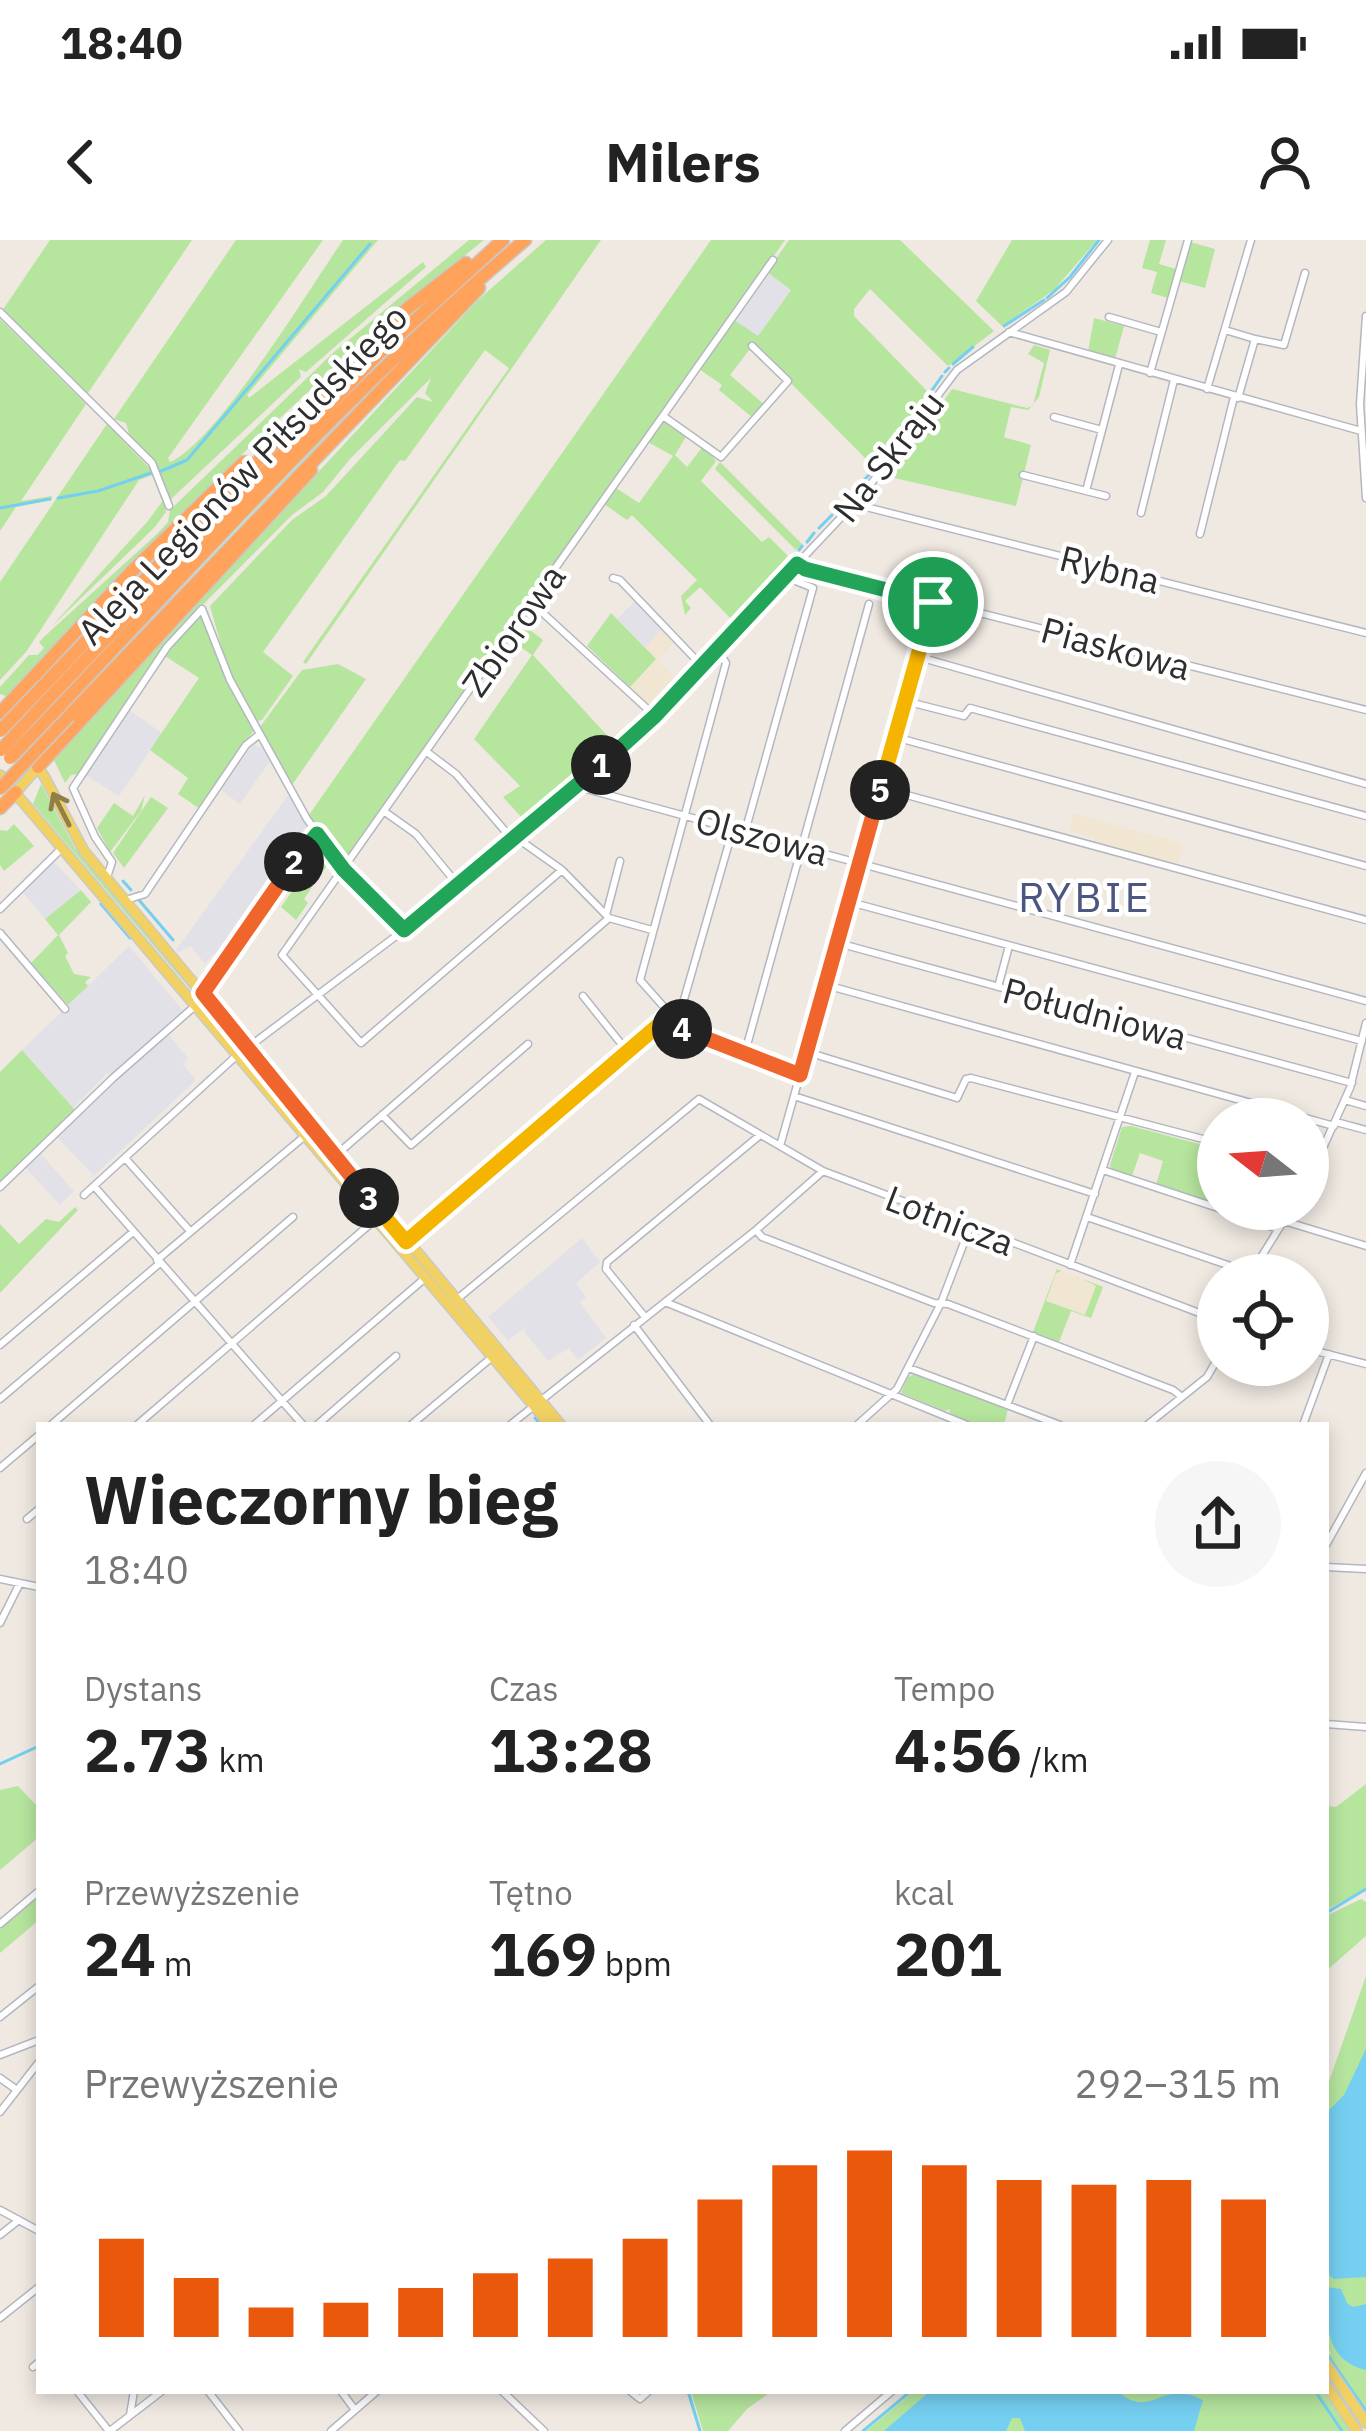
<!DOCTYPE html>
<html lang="pl">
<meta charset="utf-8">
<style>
:root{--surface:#fff;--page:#f6f6f6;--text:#222;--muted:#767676;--accent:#ea580c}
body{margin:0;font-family:"IBM Plex Sans",sans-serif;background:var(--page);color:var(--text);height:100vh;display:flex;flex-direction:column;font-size:45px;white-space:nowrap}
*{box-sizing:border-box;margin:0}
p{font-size:39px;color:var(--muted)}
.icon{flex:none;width:66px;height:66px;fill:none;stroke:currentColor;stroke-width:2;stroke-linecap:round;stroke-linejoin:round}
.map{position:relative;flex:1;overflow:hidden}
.sheet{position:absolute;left:36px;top:1182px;width:1293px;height:972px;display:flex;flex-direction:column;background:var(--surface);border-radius:0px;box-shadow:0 6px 18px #0003}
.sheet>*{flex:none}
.needle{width:78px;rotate:287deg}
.buttons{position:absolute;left:1197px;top:858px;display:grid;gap:24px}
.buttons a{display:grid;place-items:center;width:132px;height:132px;border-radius:50%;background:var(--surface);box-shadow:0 6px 18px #0003;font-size:60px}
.pin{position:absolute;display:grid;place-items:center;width:102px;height:102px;color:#fff;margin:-51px;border:6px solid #fff;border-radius:50%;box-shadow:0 3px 12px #0007}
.km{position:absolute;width:60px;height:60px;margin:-30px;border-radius:50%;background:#222;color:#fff;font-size:33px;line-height:60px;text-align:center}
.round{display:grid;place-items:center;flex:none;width:126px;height:126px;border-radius:63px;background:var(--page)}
.headline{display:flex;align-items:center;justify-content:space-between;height:204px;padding:0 48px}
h1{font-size:66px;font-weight:800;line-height:90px}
.stats{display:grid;grid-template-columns:repeat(3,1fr);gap:18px;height:204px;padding:12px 48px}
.stats div{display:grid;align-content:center}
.stats b{font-size:60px;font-weight:800}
.stats small{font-size:33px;font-weight:400}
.stats p{font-size:33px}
.chart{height:336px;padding:24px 48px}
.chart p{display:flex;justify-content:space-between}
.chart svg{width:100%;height:216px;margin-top:12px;stroke:var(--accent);stroke-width:6}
.status{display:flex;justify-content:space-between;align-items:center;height:84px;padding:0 60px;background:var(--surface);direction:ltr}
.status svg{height:33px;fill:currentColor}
header{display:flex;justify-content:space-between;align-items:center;height:156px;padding:0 48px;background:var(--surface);font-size:54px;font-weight:800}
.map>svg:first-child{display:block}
.industrial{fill:#e3e1e8}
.education{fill:#f0e6d1}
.green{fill:#b6e59e}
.water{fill:#75cff0}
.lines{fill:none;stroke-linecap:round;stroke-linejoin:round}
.stream{stroke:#75cff0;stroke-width:3}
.minor-casing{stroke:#b4b7c1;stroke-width:9}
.major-casing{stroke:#c9c9c9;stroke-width:12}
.highway-casing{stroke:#c9c9c9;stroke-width:15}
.minor{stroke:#fff;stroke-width:6}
.major{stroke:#f2d163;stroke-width:9}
.highway{stroke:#ffa35c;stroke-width:12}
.highway-bridge-casing{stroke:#c9c9c9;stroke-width:15;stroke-linecap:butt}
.highway-bridge{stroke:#ffa35c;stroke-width:12}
.oneway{stroke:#908048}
.split-1-casing{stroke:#fff;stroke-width:24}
.split-2-casing{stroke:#fff;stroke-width:24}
.split-3-casing{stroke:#fff;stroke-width:24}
.split-4-casing{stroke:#fff;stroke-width:24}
.split-5-casing{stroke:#fff;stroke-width:24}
.split-6-casing{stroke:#fff;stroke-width:24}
.split-1{stroke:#22a559;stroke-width:15}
.split-2{stroke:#22a559;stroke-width:15}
.split-3{stroke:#f0652b;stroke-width:15}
.split-4{stroke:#f5b400;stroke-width:15}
.split-5{stroke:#f0652b;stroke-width:15}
.split-6{stroke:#f5b400;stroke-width:15}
.labels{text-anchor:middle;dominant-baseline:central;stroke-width:9;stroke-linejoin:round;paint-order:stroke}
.street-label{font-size:36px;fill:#2e2e2e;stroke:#fff}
.quarter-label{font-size:42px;letter-spacing:3px;fill:#4d5680;stroke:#fff}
</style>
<div class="status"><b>18:40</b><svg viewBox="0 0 49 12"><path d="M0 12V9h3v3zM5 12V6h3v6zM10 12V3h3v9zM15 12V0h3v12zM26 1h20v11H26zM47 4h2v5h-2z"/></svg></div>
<header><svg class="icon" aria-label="back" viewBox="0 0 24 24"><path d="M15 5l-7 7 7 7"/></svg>Milers<svg class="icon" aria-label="person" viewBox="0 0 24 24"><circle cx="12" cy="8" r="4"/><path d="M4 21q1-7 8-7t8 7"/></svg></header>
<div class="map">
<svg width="1366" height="2191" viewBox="0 0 1366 2191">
<rect width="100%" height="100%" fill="#efe9e1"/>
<path class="industrial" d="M768,33L791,49L758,97L735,80Z
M635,361L662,389L645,408L617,379Z
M129,470L162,493L119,556L85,535Z
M253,504L263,509L270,521L240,564L221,550Z
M290,553L308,586L287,608L295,614L291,620L286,618L228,697L235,702L223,721L213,714L205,724L191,706L178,712L176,710Z
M53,621L81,650L45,679L22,651Z
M129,706L184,772L113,834L107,833L73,868L22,810Z
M167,793L188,818L183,824L196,840L94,936L56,896Z
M39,912L74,951L60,965L25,927Z
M582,998L600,1022L576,1043L586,1057L580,1063L606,1098L578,1120L569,1108L548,1121L525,1093V1087L508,1101L488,1077Z"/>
<path class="education" d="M662,389L674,402L658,421L678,440L652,468L630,447L655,420L645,408Z
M1073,573L1183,604L1177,625L1093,602V597L1069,591Z
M1057,1029L1103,1047L1091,1078L1071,1071L1059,1102L1033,1092Z"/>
<path class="green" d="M50,0H192L86,156L2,71Z
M236,0H323L168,218L170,222C216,203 310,48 343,0H378L247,155L249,158L423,22L426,27L306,132L299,129L301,137L169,261L157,228L130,197L126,183L114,179Z
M469,0H484C312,137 157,295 6,456L0,454V447L29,415H38L44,408L39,402L45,396L158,293L168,282L170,270L334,112Z
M546,0H601L306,424L303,422L509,128L485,110L405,221L400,220L263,412L293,436L262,480L257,481L229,433L210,366L292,280L326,256L417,157L433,162L425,153L431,138L350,219L323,252L292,275L170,398L79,534L71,535L65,543L53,518L477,61Z
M711,0H785L348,621L342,622L309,575Z
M789,0H900L994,91L948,126L870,49L854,69V76L928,152L873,226L753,105L730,135L765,165L753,178L719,150L722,145L699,129L733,79L758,96L791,50L767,32Z
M1012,0H1097L1054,50L1002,86L976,61Z
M1150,0H1166L1159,24L1176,29L1168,58L1151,53L1157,32L1142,28Z
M1190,2L1215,9L1205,48L1179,41Z
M1094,78L1124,86L1115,119L1088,112Z
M0,79L86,164L21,261L52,256L51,260L16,267L0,291Z
M420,102L70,469L68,467L337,184Z
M1034,105L1050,110L1039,157L1028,170L1011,167L1004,197L1031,205L1016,266L890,237L952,149L1027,168L1033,165L1044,123L1028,114Z
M663,179L687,195L675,215L687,227L704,205L716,221L701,241L762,302L769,297L789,317L732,380L700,347L685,361L691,368L685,375L681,356L697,340L632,275L627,280L604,264L616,248L639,263L673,216L648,202Z
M107,184L155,234L139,240L26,412L0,440V342Z
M720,222L802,304L796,310L715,229Z
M164,259L166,272L154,288L51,387L148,281Z
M611,373L656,419L630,447L587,406Z
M196,377H203L254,490L200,569L178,554L188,538L150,510L199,438L165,416Z
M521,383L543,400L533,415L615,504L524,580L503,557L520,546L474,499L532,415L509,399Z
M338,424L366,439L292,545L260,487L302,430Z
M41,544L75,608L236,803L33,564Z
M145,555L141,571L110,612L97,588L114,563L133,576Z
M151,557L168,568L124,628L113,613Z
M14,584L34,606L4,631L0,625V590L7,591Z
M319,601L337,625L339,633L288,701L285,702L335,635L336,627L330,621L304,659L308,663L296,680L281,667L322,609L313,604Z
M81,650L91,662L59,695L68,713L65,716L74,734L91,737L85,742L88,746L68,765L31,723L58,695L45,679Z
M22,810L75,870L0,943V832Z
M1131,886L1218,909V964L1156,945L1163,921L1140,913L1132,936L1112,930L1110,925L1122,887Z
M75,967L78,970L0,1053V984L19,1004L46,979L59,982Z
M1057,1029L1061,1031L1056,1033L1046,1061L1085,1075L1096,1046L1083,1039L1103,1047L1091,1078L1071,1071L1059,1102L1033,1092Z
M914,1134L1008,1169L1004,1185H972L949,1172L950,1169L945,1171L901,1153L908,1137Z
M1366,1544V1649L1326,1670V1566L1336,1567Z
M18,1546L39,1568V1597L0,1630V1550Z
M39,1656V1680L0,1713V1689Z
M1361,1659L1366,1662V1696L1326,1731V1676Z
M1366,1736V2175L1326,2117L1331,2113L1326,2108V1850Z
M691,2151H772L747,2169L728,2191H703Z
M914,2151H1324L1351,2191H866Z"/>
<path class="water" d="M1366,1809V2037L1334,2039L1326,2033L1328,1871L1344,1855Z
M1326,2047L1341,2049L1347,2063L1353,2067L1366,2064V2130C1325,2121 1326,2083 1326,2047Z
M930,2151H1117C1152,2181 1160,2138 1203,2160L1194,2191H1025L1020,2178H1012L1006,2191H884Z"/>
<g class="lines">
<path class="stream" d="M1047,58L1070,37L1099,0
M1004,86L1044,60
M953,124L973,107
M945,132L949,128
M912,178L942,136
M876,227L909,182
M159,232L187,220L370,4
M859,245L872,232
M58,258L98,251L154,232
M0,268L50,259
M819,288L832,275
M807,302L814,293
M799,310L802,306
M790,319L794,315
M743,370L788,322
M720,395L740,374
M713,403L715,401
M700,418L709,407
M123,641L131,650
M139,660L173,700
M101,664L130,698
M535,1178L541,1185
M0,1524L39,1506
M1326,1673L1366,1649
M1326,2113L1366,2171
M688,2151L700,2191
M1315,2151L1342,2191
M863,2191L911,2151"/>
<defs>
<path id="minor" d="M0,72L152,223L169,266
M1366,76L1360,164L1366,258
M1109,77L1161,92
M1225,90L1255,99
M1009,92L1361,191
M1150,133L1188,0
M1207,149L1251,0
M1238,158L1255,99L1284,105L1305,33
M663,176L721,217L788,141L752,106
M1054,177L1102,190
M1023,235L1106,256
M1086,251L1119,125
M854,264L1366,393
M1141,273L1174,140
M1200,294L1234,157
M797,324L805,329L1366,470
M613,338L620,340L702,426
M532,363L655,476
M717,409L726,423L640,740L688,794L800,835
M919,417L1366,544
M905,461L964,476L970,468L1366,576
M895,497L1366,626
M427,512L456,534L512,599
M575,546L1366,761
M881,548L1366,680
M385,572L416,594L458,645
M745,592L813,348L786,337
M514,596L562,630L609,678L652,690
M562,630L361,803L282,715L773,20
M107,637L112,622L95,597L73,548L167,407L202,369L230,440L307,579L344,630L404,690
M126,660L145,654L246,505L260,494
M850,662L1362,801
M0,669L61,609
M606,675L620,621
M0,693L65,769
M838,703L1352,843
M826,745L1334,886
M998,747L1009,706
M203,753L317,594
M583,756L627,811
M807,812L957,858L966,839L971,838L1218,903
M744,816L869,364
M794,856L1095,954
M1345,860L1366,866
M382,875L411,905L528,804
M1336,882L1366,890
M780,906L933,361
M335,916L609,678
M125,918L190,991
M1103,930L1218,968
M1308,941L1350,848L1366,783
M94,946L303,1185
M0,947L113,838L195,766
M84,955L234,818L404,690L641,490L864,253L957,130L1066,52L1108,0
M1220,969L1278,989
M1087,977L1251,1033
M1284,981L1366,1006
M756,990L762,997L934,1063L948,1064L1173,1150L1182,1157
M406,1002L683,763L733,589
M157,1020L306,895
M1070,1025L1135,832
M1250,1035L1291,969
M456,1060L699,859L823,931L1218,1080
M665,1062L967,1185
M645,1077L606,1029L607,1022L759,896
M634,1085L710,1185
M0,1105L133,992
M1308,1109L1366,1124
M909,1128L1060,1185
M0,1159L160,1023
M1007,1165L1034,1096
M51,1185L293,977
M137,1185L376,979
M254,1185L424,1039
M317,1185L396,1116
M411,1185L491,1118
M510,1185L756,990L823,931
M857,1185L897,1149L941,1063L970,987
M1147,1185L1207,1137L1218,1118
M1303,1185L1329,1114
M0,1228L39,1195
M27,1279L39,1269
M1326,1305L1366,1233
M1326,1327L1366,1329
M0,1339L39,1347
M0,1383L20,1343
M1326,1484L1366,1487
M0,1684L39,1651
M0,1777L39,1746
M0,1815L39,1800
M0,1838L17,1850
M0,1872L39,1822
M0,1970L39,1991
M0,1995L19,1980
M0,2078L39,2047
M33,2127L39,2122
M77,2151L109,2191
M208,2151L239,2191
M341,2151L355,2170
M502,2151L544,2191
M630,2151L640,2159L649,2151
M130,2175L134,2151
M110,2191L162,2151
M331,2191L377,2151
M845,2191L892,2151"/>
<path id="major" d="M19,500L44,536L84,611L561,1185
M0,535L550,1185
M16,552L38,527
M1326,2124L1366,2183
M1326,2145L1357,2191"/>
<path id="highway" d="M44,445L365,109L408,68L466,23
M52,455L378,114L503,0
M60,466C211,306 357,142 525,0
M0,473L131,332L244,222
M69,476L479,48
M38,527L311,230
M0,568L16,552"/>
</defs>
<use href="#minor" class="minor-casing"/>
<use href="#major" class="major-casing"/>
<use href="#highway" class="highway-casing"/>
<use href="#minor" class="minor"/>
<use href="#major" class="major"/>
<use href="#highway" class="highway"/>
<defs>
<path id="highway-bridge" d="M0,491L44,445
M1,510L52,455
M10,518L60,466
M0,549L69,476"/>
</defs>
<use href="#highway-bridge" class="highway-bridge-casing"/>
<use href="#highway-bridge" class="highway-bridge"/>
</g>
<defs><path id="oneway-shaft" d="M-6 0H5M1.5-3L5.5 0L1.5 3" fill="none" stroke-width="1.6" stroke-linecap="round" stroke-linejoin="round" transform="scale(3)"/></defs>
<use class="oneway" href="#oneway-shaft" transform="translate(61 569) rotate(-117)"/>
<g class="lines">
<defs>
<path id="split-1" d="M601,525L655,476L797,324L805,329L933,362"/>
<path id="split-2" d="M294,622L317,594L344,630L404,690L601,525"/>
<path id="split-3" d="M294,622L203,753L369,958"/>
<path id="split-4" d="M369,958L406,1002L669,776L682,789"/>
<path id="split-5" d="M682,789L800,835L880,550"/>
<path id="split-6" d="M880,550L933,362"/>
</defs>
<use href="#split-1" class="split-1-casing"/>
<use href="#split-2" class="split-2-casing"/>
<use href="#split-3" class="split-3-casing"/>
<use href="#split-4" class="split-4-casing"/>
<use href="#split-5" class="split-5-casing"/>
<use href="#split-6" class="split-6-casing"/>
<use href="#split-1" class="split-1"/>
<use href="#split-2" class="split-2"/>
<use href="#split-3" class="split-3"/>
<use href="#split-4" class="split-4"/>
<use href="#split-5" class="split-5"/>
<use href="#split-6" class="split-6"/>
</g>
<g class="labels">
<g class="street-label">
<text transform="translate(888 216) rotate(-52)">Na Skraju</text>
<text transform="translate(242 234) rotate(-46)">Aleja Legionów Piłsudskiego</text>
<text transform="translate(1110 329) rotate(14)">Rybna</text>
<text transform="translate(513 390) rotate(-55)">Zbiorowa</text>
<text transform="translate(1116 408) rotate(15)">Piaskowa</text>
<text transform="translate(762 596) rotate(15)">Olszowa</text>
<text transform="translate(1095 773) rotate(15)">Południowa</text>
<text transform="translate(950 980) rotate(21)">Lotnicza</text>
</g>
<g class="quarter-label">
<text x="1085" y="656">RYBIE</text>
</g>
</g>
</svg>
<div class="buttons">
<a><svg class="needle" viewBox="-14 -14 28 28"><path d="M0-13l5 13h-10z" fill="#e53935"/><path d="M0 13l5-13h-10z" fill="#767676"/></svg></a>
<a><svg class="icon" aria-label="locate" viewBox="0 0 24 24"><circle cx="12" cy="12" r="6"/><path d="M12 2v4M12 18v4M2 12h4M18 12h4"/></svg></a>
</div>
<div class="pin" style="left:933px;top:362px;background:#1e9e55"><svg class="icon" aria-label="arrive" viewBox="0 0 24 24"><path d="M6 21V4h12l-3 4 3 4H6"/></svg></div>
<b class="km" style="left:601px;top:525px">1</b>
<b class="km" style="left:294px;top:622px">2</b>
<b class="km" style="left:369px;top:958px">3</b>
<b class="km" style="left:682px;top:789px">4</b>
<b class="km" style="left:880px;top:550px">5</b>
<section class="sheet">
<div class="headline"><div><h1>Wieczorny bieg</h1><p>18:40</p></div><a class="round"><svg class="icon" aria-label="share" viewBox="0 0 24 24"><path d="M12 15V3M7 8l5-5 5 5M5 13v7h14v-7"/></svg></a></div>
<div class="stats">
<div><p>Dystans</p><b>2.73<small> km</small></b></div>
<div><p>Czas</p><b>13:28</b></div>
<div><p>Tempo</p><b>4:56<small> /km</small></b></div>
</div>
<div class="stats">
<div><p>Przewyższenie</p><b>24<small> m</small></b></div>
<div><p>Tętno</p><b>169<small> bpm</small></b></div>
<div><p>kcal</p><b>201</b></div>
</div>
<div class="chart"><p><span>Przewyższenie</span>292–315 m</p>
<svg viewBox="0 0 160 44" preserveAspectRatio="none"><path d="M5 44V24M15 44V32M25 44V38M35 44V37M45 44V34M55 44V31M65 44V28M75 44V24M85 44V16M95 44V9M105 44V6M115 44V9M125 44V12M135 44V13M145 44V12M155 44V16"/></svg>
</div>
</section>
</div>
